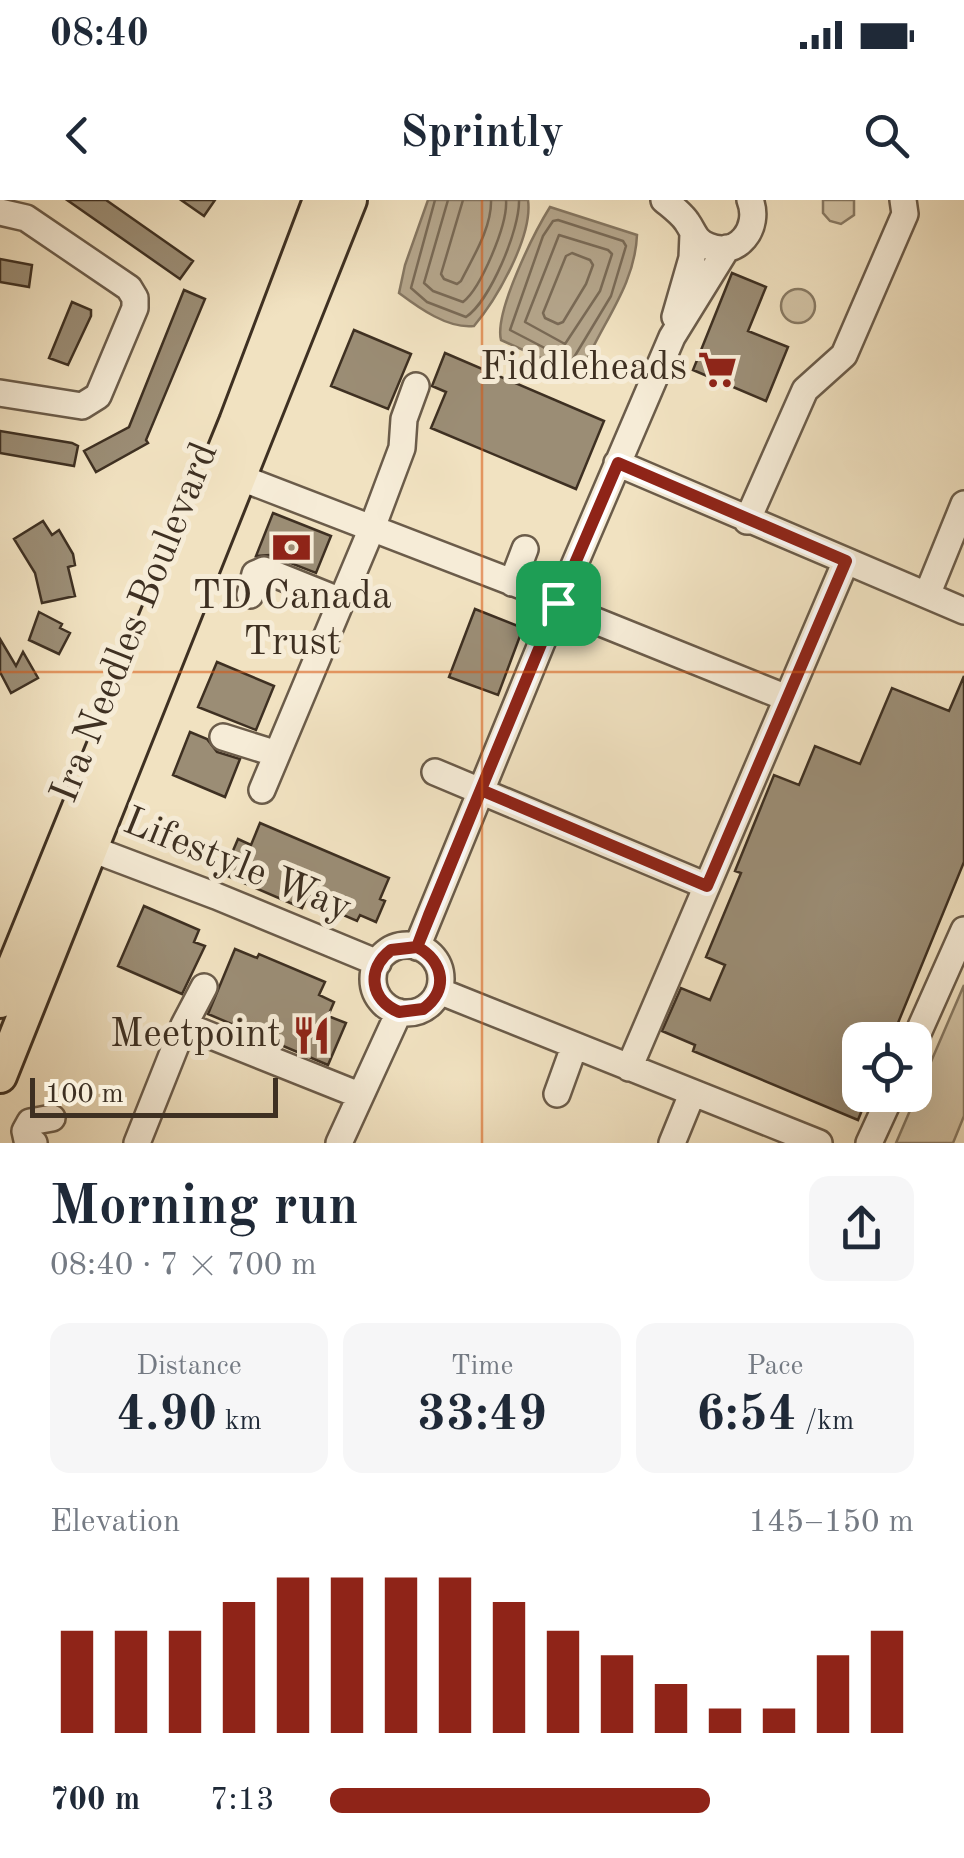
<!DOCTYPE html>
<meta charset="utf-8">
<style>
:root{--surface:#fff;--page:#f6f6f7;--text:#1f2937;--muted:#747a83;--accent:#8f2418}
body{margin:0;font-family:"Old Standard TT",serif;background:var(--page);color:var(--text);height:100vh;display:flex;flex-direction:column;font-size:38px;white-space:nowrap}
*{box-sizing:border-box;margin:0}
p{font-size:32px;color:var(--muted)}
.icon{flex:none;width:55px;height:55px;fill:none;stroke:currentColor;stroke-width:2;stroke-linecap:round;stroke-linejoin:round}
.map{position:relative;height:943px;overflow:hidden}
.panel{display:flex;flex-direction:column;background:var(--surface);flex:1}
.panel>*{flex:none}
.controls{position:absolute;left:842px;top:822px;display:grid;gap:20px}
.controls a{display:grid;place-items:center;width:90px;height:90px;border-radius:20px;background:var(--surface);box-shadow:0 10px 40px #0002;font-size:50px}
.scale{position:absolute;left:30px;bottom:25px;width:248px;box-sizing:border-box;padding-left:10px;border:5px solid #3e3022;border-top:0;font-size:28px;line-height:35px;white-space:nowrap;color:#3e3022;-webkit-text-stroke:8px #f6ecd7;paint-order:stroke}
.pin{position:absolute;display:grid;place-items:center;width:85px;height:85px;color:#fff;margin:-42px;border-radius:20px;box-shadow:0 5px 15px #0006}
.round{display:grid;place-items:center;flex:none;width:105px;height:105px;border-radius:20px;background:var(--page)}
.summary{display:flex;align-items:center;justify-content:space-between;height:170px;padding:0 50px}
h1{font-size:55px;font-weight:700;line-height:75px}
.metrics{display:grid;grid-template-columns:repeat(3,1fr);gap:15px;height:170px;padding:10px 50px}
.metrics div{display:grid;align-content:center;border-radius:20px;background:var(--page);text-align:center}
.metrics b{font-size:50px;font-weight:700}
.metrics small{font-size:28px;font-weight:400}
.metrics p{font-size:28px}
.chart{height:280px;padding:20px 50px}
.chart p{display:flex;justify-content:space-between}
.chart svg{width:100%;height:180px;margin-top:10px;stroke:var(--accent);stroke-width:6}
ul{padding:0 50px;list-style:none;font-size:32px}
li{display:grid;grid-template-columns:160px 120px 1fr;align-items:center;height:75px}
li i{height:25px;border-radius:12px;background:var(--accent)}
.status{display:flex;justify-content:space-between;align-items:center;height:70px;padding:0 50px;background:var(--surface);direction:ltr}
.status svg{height:28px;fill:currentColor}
header{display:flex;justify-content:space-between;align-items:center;height:130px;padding:0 50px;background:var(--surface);font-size:45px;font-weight:700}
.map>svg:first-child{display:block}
.green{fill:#d3c4a6;stroke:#887a64;stroke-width:2.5}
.water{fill:#b4a58b;stroke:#857661;stroke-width:2.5}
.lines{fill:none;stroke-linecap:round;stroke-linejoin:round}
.shore{stroke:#796a56;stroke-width:2.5}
.building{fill:#9b8d75;stroke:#3e3022;stroke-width:2.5}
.minor-casing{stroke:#6b5c4a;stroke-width:30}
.major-casing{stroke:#3e3022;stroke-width:38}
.minor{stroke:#f6ecd7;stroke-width:25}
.major{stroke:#f1e2c1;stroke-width:32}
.route-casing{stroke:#fff;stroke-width:20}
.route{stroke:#8f2418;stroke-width:12}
.grid{fill:none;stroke:#d7550e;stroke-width:2.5;stroke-opacity:0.55}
.labels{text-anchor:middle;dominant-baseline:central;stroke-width:10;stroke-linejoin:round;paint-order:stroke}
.poi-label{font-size:40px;fill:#3e3022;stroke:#f6ecd7;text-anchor:end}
.street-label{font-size:40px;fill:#3e3022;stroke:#f6ecd7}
</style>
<div class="status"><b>08:40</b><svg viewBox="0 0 49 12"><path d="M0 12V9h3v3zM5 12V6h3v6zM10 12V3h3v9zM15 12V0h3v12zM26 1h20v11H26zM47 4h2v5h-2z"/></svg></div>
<header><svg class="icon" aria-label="back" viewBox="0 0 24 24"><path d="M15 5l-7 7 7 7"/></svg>Sprintly<svg class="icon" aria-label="search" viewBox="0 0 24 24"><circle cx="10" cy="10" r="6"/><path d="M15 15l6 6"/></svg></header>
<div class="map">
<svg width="964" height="943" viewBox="0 0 964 943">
<rect width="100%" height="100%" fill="#f1e2c1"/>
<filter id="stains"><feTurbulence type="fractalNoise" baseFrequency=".002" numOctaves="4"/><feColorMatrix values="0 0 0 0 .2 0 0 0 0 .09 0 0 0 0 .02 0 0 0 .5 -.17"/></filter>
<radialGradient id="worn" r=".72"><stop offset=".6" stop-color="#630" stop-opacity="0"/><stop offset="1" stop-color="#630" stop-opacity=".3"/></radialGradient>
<path class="green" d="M823,0H854V15L841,24L830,21L823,13Z
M781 106a17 17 0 1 1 34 0a17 17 0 1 1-34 0Z
M964,785V916L953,943H896Z"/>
<path class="water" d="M428,0H528C533,36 497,99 474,126C448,129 419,108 399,93L405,65Z
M550,7L637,35C635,86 601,124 583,169L563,168L501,140C494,112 535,31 550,7Z"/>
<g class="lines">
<path class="shore" d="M435,0L411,88L427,102L466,117C490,101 520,29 519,0
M448,0L424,83L433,91L463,102C481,88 508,24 506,0
M463,0L441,74L444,79L457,84L461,81C473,57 492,27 491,0
M558,20L623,41L626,46L611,96L573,159L564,158L510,130L543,36L553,21Z
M559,35L608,50L612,54L600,91L565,144L525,122Z
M572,53L590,60L593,65L586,84L563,122L558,124L545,118L543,113L566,56Z"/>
</g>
<path class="building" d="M67,0H106L193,61L180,79Z
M181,0H215L204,16Z
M0,59L32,65L29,87L0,82Z
M732,73L766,87L748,131L788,147L766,201L693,170Z
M184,90L205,99L146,240L148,243L96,272L84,251L129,227Z
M72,102L91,110V116L68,165L49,158Z
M354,130L411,154L388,209L331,186Z
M445,153L604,221L576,289L431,228L446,192L432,186Z
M0,231L72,243L78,246L74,266L0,253Z
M273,313L331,336L316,373L270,355L256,356Z
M43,321L52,335L59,330L73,354L75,365L68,367L75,396L42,403L35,373L14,339Z
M475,409L523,428L498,495L449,477Z
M39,412L62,424L60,428L70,433L59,454L29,440Z
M0,439L16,466L23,452L38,478L11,493L0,472Z
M217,462L274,486L256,530L198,507Z
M964,476V662L891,840H860V895H868L858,920L693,851L695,845L662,831L681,788L710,800L725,765L706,757L741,673L735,671L774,575L799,585L815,546L860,564L892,488L949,511Z
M190,532L207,539L217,552L240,559L225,597L173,575Z
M260,623L389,678L380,699L385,701L376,722L360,715L357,721L306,699L302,708L223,674L238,639L251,645Z
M144,706L199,730L194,742L205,746L182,794L118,766Z
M235,749L257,758L259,754L325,782L319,795L334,802L328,816L346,823L328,865L208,814Z"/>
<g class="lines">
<defs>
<path id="minor" d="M664,0C671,6 682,14 687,22C694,32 695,41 708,46C738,59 761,27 750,0
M0,12L26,18L129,88L135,98V108L98,196L82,206L0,193
M675,117L692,58L693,34
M617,263L964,411
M239,277L540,393L586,417L787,498
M747,321L805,190L844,155L905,14L903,0
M512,383L525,349
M250,395L255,374L264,370L341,401
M927,395L964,304
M223,537L277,554
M435,572L707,686
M262,590L372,328L402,248L404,219L416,186
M76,643L216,696L378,763
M373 779a34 34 0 1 1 68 0a34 34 0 1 1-68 0Z
M417,747L558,403L672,137L727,48
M439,791L819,943
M184,825L204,787
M915,840L964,730
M629,868L846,361
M557,894L574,847
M34,943L27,940L25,931L30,922L52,918
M137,943L184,825L359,895
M339,943L399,812
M672,943L692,894
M869,943L891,895"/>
<path id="major" d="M0,801L236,222L320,0
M0,876L350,0"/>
</defs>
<use href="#minor" class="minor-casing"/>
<use href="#major" class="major-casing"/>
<use href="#minor" class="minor"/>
<use href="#major" class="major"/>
</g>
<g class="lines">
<defs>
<path id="route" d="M558,403L429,715L417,747L391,750C366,769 370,800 399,812L423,809C449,791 444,761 417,747L481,590L707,686L846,361L618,263L558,403"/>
</defs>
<use href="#route" class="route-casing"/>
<use href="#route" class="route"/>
</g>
<path class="grid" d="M482,0V943M0,472H964"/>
<defs>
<symbol id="supermarket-bare" viewBox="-9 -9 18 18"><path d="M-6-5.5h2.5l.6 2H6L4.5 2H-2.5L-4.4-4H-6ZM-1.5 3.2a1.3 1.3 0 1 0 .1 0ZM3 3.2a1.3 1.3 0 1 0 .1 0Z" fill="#8f2418" stroke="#f6ecd7" stroke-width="2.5" paint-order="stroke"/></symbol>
<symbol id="bank-bare" viewBox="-9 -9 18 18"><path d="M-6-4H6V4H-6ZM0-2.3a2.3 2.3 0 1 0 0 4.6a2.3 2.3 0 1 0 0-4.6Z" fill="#8f2418" stroke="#f6ecd7" stroke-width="2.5" paint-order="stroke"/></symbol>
<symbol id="restaurant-bare" viewBox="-9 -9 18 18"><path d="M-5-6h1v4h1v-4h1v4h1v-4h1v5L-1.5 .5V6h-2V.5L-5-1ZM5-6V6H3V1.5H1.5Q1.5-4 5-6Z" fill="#8f2418" stroke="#f6ecd7" stroke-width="2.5" paint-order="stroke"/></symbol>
</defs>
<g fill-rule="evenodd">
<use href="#supermarket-bare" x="690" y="142" width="55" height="55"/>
<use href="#bank-bare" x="264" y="320" width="55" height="55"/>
<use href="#restaurant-bare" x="284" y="808" width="55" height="55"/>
</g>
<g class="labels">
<g class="poi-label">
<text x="687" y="169">Fiddleheads</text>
<text x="292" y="398" text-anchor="middle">TD Canada<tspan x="292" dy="46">Trust</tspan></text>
<text x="281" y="836">Meetpoint</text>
</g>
<g class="street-label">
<text transform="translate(136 423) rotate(-68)">Ira Needles Boulevard</text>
<text transform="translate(237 666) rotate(22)">Lifestyle Way</text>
</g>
</g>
<rect width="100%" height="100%" filter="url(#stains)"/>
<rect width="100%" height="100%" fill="url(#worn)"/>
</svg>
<div class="controls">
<a><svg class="icon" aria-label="locate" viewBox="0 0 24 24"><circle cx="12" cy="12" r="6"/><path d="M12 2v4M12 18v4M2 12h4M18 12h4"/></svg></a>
</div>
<div class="scale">100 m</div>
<div class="pin" style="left:558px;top:403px;background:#1e9e55"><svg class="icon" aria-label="arrive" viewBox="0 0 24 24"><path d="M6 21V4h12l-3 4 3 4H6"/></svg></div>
</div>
<section class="panel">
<div class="summary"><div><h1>Morning run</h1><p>08:40 · 7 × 700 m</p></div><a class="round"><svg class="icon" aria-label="share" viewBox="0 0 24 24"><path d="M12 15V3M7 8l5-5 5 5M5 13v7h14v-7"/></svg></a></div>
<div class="metrics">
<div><p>Distance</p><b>4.90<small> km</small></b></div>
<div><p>Time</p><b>33:49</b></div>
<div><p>Pace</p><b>6:54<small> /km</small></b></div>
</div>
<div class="chart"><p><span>Elevation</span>145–150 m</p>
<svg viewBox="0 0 160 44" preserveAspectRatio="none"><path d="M5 44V19M15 44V19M25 44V19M35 44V12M45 44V6M55 44V6M65 44V6M75 44V6M85 44V12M95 44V19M105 44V25M115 44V32M125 44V38M135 44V38M145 44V25M155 44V19"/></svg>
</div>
<ul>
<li><b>700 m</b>7:13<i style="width:65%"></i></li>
</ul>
</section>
